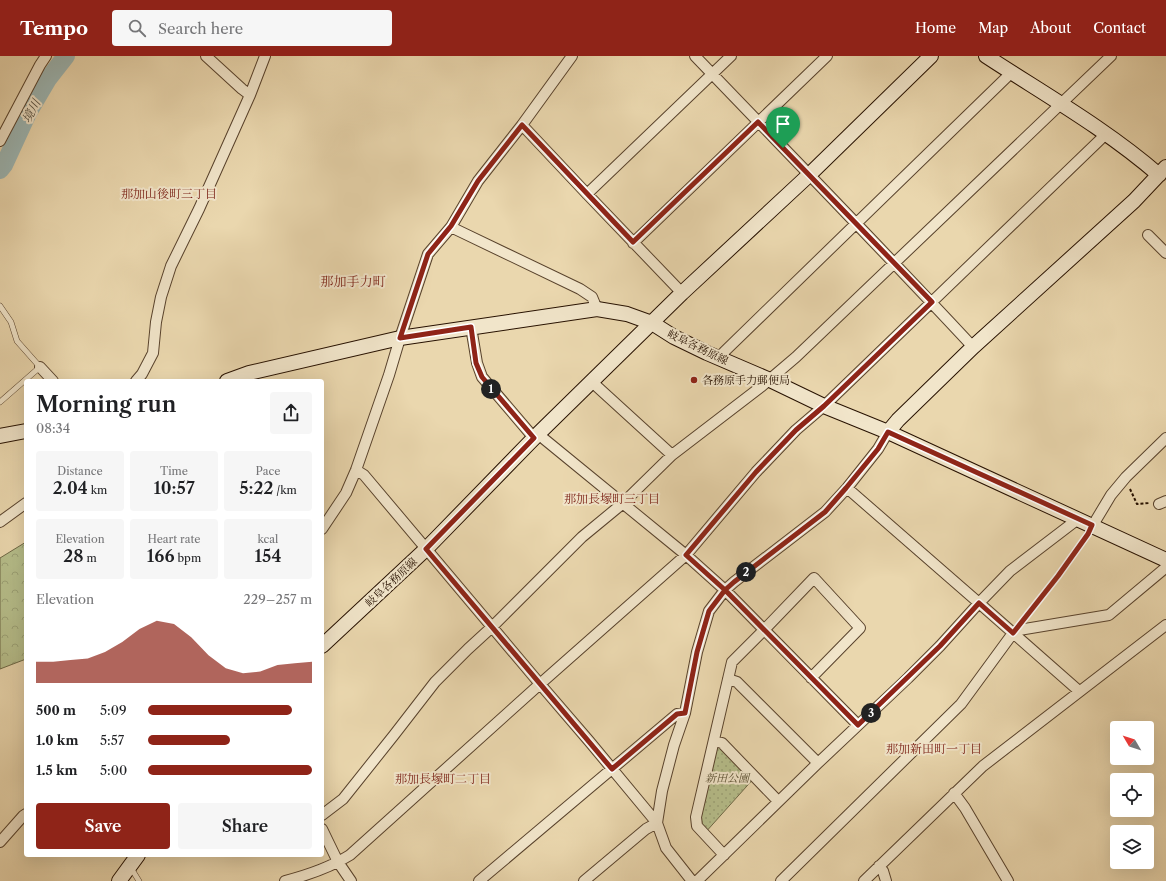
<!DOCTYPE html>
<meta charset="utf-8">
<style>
:root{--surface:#fff;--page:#f6f6f6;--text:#202124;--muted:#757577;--accent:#8f2418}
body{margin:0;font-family:"Libre Caslon Text","Noto Serif JP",serif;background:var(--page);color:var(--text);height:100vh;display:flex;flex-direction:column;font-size:15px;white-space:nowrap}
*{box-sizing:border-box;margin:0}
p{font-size:13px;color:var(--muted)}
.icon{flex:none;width:22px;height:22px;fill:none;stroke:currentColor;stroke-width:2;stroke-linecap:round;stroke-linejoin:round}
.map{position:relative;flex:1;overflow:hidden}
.drawer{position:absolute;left:24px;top:323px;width:300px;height:478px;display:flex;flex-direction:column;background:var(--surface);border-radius:4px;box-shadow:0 4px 16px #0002}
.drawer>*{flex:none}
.needle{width:26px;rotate:309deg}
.fabs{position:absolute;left:1110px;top:665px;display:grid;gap:8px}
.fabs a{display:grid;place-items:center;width:44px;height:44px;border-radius:4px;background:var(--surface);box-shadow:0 4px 16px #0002;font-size:20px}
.pin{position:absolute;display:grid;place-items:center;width:34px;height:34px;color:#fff;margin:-41px -17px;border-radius:50% 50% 50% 0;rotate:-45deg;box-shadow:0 0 4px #0007}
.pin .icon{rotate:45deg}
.km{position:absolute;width:20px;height:20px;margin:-10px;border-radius:50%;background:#222;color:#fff;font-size:11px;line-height:20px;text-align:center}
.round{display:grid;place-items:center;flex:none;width:42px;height:42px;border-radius:4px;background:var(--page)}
.summary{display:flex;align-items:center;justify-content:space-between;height:68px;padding:0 12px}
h1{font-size:22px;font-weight:600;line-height:30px}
.figures{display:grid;grid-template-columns:repeat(3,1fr);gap:6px;height:68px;padding:4px 12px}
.figures div{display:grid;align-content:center;border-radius:4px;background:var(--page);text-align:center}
.figures b{font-size:17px;font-weight:600}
.figures small{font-size:11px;font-weight:400}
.figures p{font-size:11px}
.chart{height:112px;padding:8px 12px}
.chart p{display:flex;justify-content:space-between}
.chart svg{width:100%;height:72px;margin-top:4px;fill:var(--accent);opacity:.7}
.cta{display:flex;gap:8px;margin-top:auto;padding:8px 12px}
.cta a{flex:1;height:46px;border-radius:4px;background:var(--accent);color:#fff;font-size:16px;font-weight:600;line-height:46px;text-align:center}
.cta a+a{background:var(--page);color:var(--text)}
ul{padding:0 12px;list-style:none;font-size:13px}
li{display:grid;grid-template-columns:64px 48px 1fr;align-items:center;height:30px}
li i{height:10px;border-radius:5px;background:var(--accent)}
header{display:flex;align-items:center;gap:24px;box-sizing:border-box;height:56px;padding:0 20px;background:var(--accent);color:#fff}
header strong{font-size:19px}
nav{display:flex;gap:22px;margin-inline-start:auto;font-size:14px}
.search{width:280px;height:36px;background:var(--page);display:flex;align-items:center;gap:10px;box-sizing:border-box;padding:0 14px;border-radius:4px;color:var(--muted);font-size:15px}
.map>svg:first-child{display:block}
.forest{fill:url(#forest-crowns);stroke:#6e6846}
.park{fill:url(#park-dots);stroke:#6e6846}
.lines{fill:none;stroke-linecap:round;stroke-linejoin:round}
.river{stroke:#9cb7b5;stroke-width:18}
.lane-casing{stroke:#58422c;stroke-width:6}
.street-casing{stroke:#58422c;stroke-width:12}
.secondary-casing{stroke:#271100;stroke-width:16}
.path{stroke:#271100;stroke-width:2;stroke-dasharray:3 2;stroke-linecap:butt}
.lane{stroke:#f1e5ca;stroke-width:5}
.street{stroke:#f1e5ca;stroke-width:10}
.secondary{stroke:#f1e5ca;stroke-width:14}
.route-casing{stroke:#fff;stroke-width:8}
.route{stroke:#8f2418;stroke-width:5}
.poi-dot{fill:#8f2418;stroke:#f1e5ca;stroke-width:1.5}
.labels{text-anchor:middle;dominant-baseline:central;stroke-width:4;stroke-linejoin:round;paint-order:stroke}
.street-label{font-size:11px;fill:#271100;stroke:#f1e5ca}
.poi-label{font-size:11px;fill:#271100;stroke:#f1e5ca;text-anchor:start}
.park-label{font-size:11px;font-style:italic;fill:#594e31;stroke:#f1e5ca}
.water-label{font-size:12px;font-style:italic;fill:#504b3f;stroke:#f1e5ca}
.neighbourhood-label{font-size:12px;fill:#7a1f14;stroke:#f1e5ca}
.quarter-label{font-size:13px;fill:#7a1f14;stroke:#f1e5ca}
</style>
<header>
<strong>Tempo</strong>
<div class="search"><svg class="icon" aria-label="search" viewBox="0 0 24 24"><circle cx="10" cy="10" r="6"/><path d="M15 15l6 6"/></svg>Search here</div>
<nav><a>Home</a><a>Map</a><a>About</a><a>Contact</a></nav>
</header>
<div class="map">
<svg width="1166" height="825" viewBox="0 0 1166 825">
<defs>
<pattern id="forest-crowns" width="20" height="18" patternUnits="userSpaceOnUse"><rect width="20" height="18" fill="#b6be8b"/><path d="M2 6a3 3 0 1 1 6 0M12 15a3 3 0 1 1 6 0" fill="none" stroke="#9ca276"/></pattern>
<pattern id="park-dots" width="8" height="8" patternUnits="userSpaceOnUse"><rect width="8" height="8" fill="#b6be8b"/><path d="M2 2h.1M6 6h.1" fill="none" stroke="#9ca276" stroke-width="1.8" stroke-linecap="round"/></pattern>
</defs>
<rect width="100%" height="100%" fill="#ead7ae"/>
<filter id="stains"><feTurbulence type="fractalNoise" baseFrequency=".005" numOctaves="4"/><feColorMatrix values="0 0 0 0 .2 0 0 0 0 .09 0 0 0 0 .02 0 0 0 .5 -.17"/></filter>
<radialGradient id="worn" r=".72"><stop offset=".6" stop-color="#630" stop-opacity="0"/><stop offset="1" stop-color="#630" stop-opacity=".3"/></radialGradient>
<path class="forest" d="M26,486V603L0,613V502Z"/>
<path class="park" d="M714,685L755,721L704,778L697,770Z"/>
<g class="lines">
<path class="river" d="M0,114L4,109L28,57L48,23L66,0"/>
<defs>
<path id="lane" d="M0,250L11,266L17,285L40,311L0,346
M131,812L139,825"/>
<path id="street" d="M206,0L242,33L250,39
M695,0C788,97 882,193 973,291
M522,69L587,138L682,237
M0,85L40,9L46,0
M587,138L731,0
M451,171L457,174L580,233L592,241L597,253
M1148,179L1166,197
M633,187L827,0
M471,271L477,307L482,321L534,382
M719,302L725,295L1011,17
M40,311L53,325
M136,325L142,318L153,297L156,266L161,241L171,210L199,153L250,39L265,0
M592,326L672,399
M538,378L686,499L725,534L858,669
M356,414L364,419L540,628L589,685L657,767L666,792L692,825
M847,432L979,547L1079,635
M1159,448L1166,445
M0,466L26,447
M1093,469L1111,439L1126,421L1166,382
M322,473L346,437L356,414L389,319L400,282L428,198L451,171L478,125L522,69L572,0
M728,623L737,626L818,707
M714,685L722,687L778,745
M954,737L965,752L1008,825
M322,759L343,743L394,679L435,626L468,593L492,571L582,481L622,448L672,399L762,330L796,301L1111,0
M657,767L662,735L674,689L685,657L697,596L709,555L725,534L734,526L825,456L847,432L878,393L888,376
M322,773L338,806L351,825
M0,786L23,760L26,758
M724,799L697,770L696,761L732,606L764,574L814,522L860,572L811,622
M879,810L883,815L886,825
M285,825C308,819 331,811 350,799L540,628L686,499L756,416L796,374L824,350L1106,78
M479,825L677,658L685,657
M584,825L646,773L657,767
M697,825L818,707L908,622L940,590L979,547L1010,515L1078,463
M781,825L961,648L1013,577L1019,574L1109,559L1164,513
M864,825L983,710L1166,569"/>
<path id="secondary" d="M986,0C1044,38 1106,73 1159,119
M227,325L249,317L400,282L597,253L627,258L652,267L674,281L707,297L770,324L824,350L888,376L1166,504
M888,376L898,364L973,291L1134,145L1166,111
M0,380L26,375
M322,590L426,493L538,378L682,237L809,119L931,0
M119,825L138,799"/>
</defs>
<use href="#lane" class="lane-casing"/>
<use href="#street" class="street-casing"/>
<use href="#secondary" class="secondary-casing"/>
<path class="path" d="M1130,433L1137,448L1150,447
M1024,564L1059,520L1087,479"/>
<use href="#lane" class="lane"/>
<use href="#street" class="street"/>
<use href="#secondary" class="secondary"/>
</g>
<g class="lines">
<defs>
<path id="route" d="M783,92L758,66L633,186L522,69L478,125L451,170L428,198L400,282L471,271L476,307L482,321L534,382L426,493L612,713L677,658L685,657L697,596L709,555L725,534L734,526L825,456L846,432L878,393L888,376L1092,469L1088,478L1058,520L1013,577L979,547L940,590L858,669L725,534L686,499L756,416L796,374L824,350L932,246L783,92"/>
</defs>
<use href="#route" class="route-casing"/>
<use href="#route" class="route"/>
</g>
<circle class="poi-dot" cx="694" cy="324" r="4"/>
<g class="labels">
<g class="street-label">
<text transform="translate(698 291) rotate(26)">岐阜各務原線</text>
<text transform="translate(391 526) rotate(-43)">岐阜各務原線</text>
</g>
<g class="poi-label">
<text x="702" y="324">各務原手力郵便局</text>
</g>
<g class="park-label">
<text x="727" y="722">新田公園</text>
</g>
<g class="water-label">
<text transform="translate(31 55) rotate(-62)">境川</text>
</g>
<g class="neighbourhood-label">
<text x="169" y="137">那加山後町三丁目</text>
<text x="612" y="442">那加長塚町三丁目</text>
<text x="934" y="692">那加新田町一丁目</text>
<text x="443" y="722">那加長塚町二丁目</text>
</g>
<g class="quarter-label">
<text x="353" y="225">那加手力町</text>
</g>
</g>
<rect width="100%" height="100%" filter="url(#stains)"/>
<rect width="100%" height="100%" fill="url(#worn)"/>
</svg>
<div class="fabs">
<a><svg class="needle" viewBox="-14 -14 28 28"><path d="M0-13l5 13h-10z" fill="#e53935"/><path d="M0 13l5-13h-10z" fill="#757577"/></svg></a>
<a><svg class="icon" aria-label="locate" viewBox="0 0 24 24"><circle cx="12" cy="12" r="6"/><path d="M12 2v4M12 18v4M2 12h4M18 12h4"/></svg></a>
<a><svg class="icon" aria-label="layers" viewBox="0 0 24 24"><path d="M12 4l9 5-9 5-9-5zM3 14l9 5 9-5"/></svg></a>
</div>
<div class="pin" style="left:783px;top:92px;background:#1e9e55"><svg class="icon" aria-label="arrive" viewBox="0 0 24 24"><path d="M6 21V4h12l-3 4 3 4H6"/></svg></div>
<b class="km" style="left:491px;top:333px">1</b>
<b class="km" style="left:746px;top:516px">2</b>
<b class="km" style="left:871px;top:657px">3</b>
<section class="drawer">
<div class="summary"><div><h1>Morning run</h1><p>08:34</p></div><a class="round"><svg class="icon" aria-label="share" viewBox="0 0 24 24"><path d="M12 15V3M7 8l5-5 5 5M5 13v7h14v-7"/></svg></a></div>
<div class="figures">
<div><p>Distance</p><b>2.04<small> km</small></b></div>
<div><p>Time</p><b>10:57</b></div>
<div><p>Pace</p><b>5:22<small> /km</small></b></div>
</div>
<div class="figures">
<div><p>Elevation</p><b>28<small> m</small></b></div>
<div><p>Heart rate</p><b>166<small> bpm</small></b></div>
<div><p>kcal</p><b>154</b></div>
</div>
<div class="chart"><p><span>Elevation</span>229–257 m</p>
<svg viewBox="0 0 160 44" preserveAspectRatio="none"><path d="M0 44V31L10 31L20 30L30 29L40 25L50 19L60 11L70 6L80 8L90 16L100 27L110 35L120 38L130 37L140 33L150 32L160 31V44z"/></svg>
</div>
<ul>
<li><b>500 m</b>5:09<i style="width:88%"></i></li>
<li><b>1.0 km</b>5:57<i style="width:50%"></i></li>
<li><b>1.5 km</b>5:00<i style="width:100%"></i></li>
</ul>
<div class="cta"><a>Save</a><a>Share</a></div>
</section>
</div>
